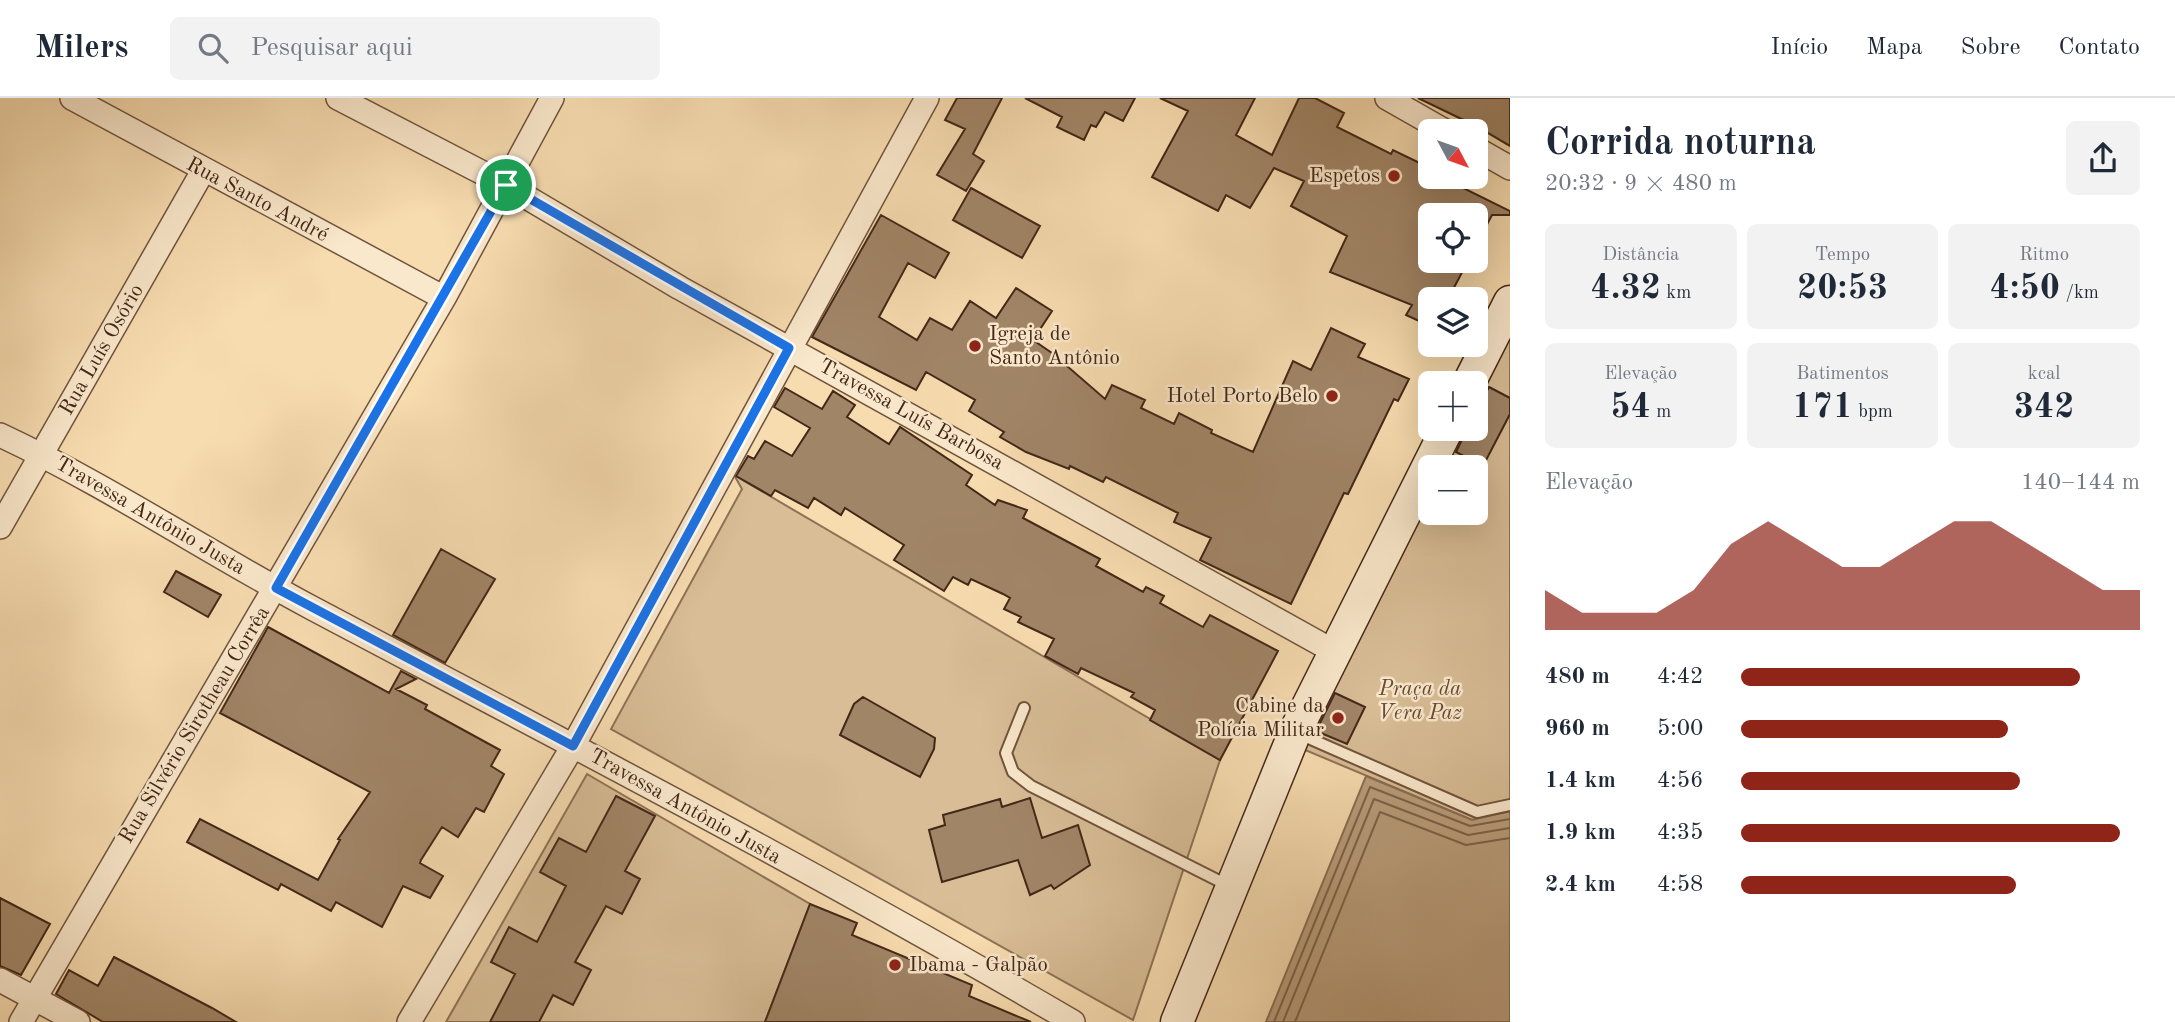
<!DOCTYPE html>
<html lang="pt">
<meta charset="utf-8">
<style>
:root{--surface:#fff;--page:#f2f2f3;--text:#1f2937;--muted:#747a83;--line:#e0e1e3;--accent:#8f2418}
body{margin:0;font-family:"Old Standard TT",serif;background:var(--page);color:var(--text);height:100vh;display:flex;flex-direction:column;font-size:26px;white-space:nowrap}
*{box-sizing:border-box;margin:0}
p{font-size:23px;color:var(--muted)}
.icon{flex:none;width:38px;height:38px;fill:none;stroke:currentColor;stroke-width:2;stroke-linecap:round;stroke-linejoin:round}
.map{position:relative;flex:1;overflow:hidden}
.side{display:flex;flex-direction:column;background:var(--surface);width:665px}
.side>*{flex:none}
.needle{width:46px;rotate:131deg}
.buttons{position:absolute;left:1418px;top:21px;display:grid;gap:14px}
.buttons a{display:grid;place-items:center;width:70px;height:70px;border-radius:10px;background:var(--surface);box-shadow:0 7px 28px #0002;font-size:35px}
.pin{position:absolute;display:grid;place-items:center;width:60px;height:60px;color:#fff;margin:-30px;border:4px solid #fff;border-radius:50%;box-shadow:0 2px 7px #0007}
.round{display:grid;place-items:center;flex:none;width:74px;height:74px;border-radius:10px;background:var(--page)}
.summary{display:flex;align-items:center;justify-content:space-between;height:119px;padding:0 35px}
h1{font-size:38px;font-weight:700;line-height:52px}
.figures{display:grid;grid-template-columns:repeat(3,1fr);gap:10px;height:119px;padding:7px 35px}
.figures div{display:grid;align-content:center;border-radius:10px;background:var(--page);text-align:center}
.figures b{font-size:35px;font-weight:700}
.figures small{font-size:19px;font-weight:400}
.figures p{font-size:19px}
.chart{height:196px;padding:14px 35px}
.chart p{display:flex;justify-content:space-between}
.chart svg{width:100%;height:126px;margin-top:7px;fill:var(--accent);opacity:.7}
ul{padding:0 35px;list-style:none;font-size:23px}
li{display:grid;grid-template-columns:112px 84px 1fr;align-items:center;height:52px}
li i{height:18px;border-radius:9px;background:var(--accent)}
header{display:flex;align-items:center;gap:42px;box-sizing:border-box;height:98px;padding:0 35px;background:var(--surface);border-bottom:2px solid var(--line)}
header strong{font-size:33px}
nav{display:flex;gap:38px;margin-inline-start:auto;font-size:24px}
.search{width:490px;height:63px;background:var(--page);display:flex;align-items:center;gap:18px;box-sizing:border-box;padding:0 24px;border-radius:10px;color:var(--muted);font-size:26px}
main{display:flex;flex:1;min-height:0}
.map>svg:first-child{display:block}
.green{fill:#d8bd96;stroke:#8e7256;stroke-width:2}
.water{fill:#ba9e7c;stroke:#8a6e54;stroke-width:2}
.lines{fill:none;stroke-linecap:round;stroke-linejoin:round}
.shore{stroke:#7e624a;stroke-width:2}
.building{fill:#a18567;stroke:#432717;stroke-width:2}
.lane-casing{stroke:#70543d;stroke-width:14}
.street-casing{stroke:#70543d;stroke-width:26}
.secondary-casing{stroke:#432717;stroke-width:35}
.lane{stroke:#fae8cc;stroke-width:10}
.street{stroke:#fae8cc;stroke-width:23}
.secondary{stroke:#fae8cc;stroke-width:32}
.route-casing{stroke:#fff;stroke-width:14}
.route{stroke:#1a73e8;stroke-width:9}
.poi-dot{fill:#8f2418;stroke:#fae8cc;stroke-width:2.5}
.labels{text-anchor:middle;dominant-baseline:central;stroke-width:5;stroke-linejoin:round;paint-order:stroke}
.poi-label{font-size:21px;fill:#432717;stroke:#fae8cc;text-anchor:end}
.street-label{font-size:21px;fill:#432717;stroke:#fae8cc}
.park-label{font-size:21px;font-style:italic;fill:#684c37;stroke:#fae8cc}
</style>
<header>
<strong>Milers</strong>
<div class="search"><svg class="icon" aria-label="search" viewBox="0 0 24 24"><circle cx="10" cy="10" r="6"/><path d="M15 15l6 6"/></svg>Pesquisar aqui</div>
<nav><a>Início</a><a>Mapa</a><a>Sobre</a><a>Contato</a></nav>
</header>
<main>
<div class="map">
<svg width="1510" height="924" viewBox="0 0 1510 924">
<rect width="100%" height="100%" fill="#f7dcb0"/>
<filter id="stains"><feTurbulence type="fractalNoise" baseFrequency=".00286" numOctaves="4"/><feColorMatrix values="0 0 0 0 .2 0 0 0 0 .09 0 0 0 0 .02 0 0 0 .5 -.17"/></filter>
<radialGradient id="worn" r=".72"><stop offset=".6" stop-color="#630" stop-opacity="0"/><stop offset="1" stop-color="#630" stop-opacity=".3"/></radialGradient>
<path class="green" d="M1510,220V713L1472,722L1298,649L1430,382V415H1475V369H1436L1455,331H1475V290Z
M734,377L1220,662L1133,922L611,631L742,391Z
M587,676L810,806L765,924H446Z"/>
<path class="water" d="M1366,678L1472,722L1510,713V924H1266Z"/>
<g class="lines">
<path class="shore" d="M1274,924L1370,689L1470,728L1510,721
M1283,924L1374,701L1468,737L1510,730
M1295,924L1380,714L1466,747L1510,740"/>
</g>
<path class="building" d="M957,0H1002L973,56L984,63L966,93L937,77L965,31L945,22Z
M1025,0H1135L1123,23L1105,14L1096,29L1091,27L1084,42L1057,29L1062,19Z
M1160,0H1255L1236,37L1272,57L1299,0H1315L1344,15L1337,29L1391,56L1393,52L1430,70V79H1441L1510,113V117H1492L1475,149V117H1430V163H1468L1448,201H1430V228L1406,217L1412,207L1330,174L1347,138L1291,108L1304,83L1274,70L1250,110L1226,97L1218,113L1152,79L1188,13Z
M1418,0H1510V48L1476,28Z
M971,90L1040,128L1022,160L953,122Z
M881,117L949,155L935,180L908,165L879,219L917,242L930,220L952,232L970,203L996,220L1016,190L1052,213L1033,242L1052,255L1105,301L1112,287L1145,302L1141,310L1174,326L1179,315L1212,332L1211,335L1253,354L1293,263L1311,272L1331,230L1365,246L1358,259L1409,281L1398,303L1394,301L1348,396L1344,395L1291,506L1200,462L1211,440L1174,424L1178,415L1106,379L1103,384L1070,368L1069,371L1026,354L1000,339L1004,334L969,313L975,302L926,274L916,292L812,239Z
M1489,289L1510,300V316L1483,368L1456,354L1467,331H1475V315Z
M785,290L822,311L833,293L855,307L847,319L889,346L900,329L972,377L966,387L995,407L998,402L1027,412L1023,420L1100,461L1096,468L1143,494L1146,489L1164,498L1160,505L1203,529L1210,517L1278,553L1220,662L1150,622L1155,612L1131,599L1134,595L1081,570L1078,576L1045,558L1054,541L1018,524L1021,519L1004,511L1010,500L1003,496L971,481L968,487L953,479L944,493L894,462L904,447L845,410L841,417L814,400L808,410L775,392L771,398L736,378L748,358L754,361L765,343L792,358L810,330L774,309Z
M441,451L495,481L445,565L393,537Z
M176,473L221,497L208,519L164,494Z
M268,529L389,595L401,573L416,581L396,591L427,607L425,611L500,652L491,668L504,676L484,714L476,710L458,739L442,729L421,762L420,765L443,778L430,800L403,788L382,829L336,804L331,813L281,786L278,792L187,744L200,721L318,782L340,742L338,741L370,694L220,615Z
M1335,595L1365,609L1347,646L1316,633Z
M863,599L935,640L934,651L920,679L840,637L854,606Z
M616,698L655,718L625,773L640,781L622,816L606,808L575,864L591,872L573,907L553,897L539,924H490L515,876L491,864L509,829L537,844L566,788L540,774L559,740L586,754Z
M1030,700L1042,740L1078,727L1090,767L1054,791L1051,787L1030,797L1018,762L942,784L929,732L945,727L943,717L1000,701L1002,709Z
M0,800L50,826L21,877L0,868Z
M810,806L857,825L852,837L972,887L969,898L1031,924H765Z
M114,859L212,910L236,924H103L56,896L69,872L98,888Z"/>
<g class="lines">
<defs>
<path id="lane" d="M1024,610L1006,655L1013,674L1031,688L1229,788
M1297,635L1477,714L1510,707"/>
<path id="street" d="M72,0L444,200
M338,0L506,87L680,190L1335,554
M1387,0L1445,33
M1475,50L1510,70
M0,337C107,387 207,454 312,510C567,645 824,778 1073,924
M0,429L203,73
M0,882L78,924
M21,924L444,200L552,0
M409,924L573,648L927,0"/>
<path id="secondary" d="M1469,285L1510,204
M1177,924L1295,634L1447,331"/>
</defs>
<use href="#lane" class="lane-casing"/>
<use href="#street" class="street-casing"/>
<use href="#secondary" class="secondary-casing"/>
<use href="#lane" class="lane"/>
<use href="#street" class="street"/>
<use href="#secondary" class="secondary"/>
</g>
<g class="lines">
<defs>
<path id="route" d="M506,87L789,250L573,648L276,490Z"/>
</defs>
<use href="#route" class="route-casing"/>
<use href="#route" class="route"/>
</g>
<g class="poi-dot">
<circle cx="1394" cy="78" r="7"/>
<circle cx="975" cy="248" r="7"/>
<circle cx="1332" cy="298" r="7"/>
<circle cx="1338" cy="620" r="7"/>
<circle cx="895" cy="867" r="7"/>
</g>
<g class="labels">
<g class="poi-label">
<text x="1380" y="78">Espetos</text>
<text x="989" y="236" text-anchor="start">Igreja de<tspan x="989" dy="24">Santo Antônio</tspan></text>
<text x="1318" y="298">Hotel Porto Belo</text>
<text x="1324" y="608">Cabine da<tspan x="1324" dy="24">Polícia Militar</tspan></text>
<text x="909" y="867" text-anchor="start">Ibama - Galpão</text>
</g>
<g class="street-label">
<text transform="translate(257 102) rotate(28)">Rua Santo André</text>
<text transform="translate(102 252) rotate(-60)">Rua Luís Osório</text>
<text transform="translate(911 317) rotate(29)">Travessa Luís Barbosa</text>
<text transform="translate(150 418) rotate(30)">Travessa Antônio Justa</text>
<text transform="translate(195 627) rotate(-59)">Rua Silvério Sirotheau Corrêa</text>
<text transform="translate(685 709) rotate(29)">Travessa Antônio Justa</text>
</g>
<g class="park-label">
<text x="1420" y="591">Praça da<tspan x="1420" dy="24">Vera Paz</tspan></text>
</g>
</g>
<rect width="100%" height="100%" filter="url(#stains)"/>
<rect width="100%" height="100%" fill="url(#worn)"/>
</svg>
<div class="buttons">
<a><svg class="needle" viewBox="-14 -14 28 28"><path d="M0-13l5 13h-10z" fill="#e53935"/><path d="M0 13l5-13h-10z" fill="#747a83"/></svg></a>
<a><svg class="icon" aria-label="locate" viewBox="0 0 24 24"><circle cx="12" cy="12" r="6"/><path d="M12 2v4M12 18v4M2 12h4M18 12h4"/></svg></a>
<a><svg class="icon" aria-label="layers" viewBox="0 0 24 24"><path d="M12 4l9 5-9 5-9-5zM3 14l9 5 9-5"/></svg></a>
<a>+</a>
<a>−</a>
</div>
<div class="pin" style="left:506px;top:87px;background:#1e9e55"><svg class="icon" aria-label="arrive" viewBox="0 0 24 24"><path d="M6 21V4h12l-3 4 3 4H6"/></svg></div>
</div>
<section class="side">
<div class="summary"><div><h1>Corrida noturna</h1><p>20:32 · 9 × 480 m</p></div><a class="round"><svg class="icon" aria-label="share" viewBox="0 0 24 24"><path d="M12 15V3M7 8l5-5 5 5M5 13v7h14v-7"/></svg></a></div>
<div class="figures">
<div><p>Distância</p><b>4.32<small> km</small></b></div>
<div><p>Tempo</p><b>20:53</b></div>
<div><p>Ritmo</p><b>4:50<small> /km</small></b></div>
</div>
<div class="figures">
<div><p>Elevação</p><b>54<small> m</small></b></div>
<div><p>Batimentos</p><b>171<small> bpm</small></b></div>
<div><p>kcal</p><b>342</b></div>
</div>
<div class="chart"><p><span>Elevação</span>140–144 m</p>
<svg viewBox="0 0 160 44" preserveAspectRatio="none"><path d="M0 44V30L10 38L20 38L30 38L40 30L50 14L60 6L70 14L80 22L90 22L100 14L110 6L120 6L130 14L140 22L150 30L160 30V44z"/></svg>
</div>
<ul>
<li><b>480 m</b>4:42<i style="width:85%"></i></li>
<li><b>960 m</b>5:00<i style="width:67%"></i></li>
<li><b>1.4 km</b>4:56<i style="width:70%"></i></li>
<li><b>1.9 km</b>4:35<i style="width:95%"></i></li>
<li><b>2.4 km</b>4:58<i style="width:69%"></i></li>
</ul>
</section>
</main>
